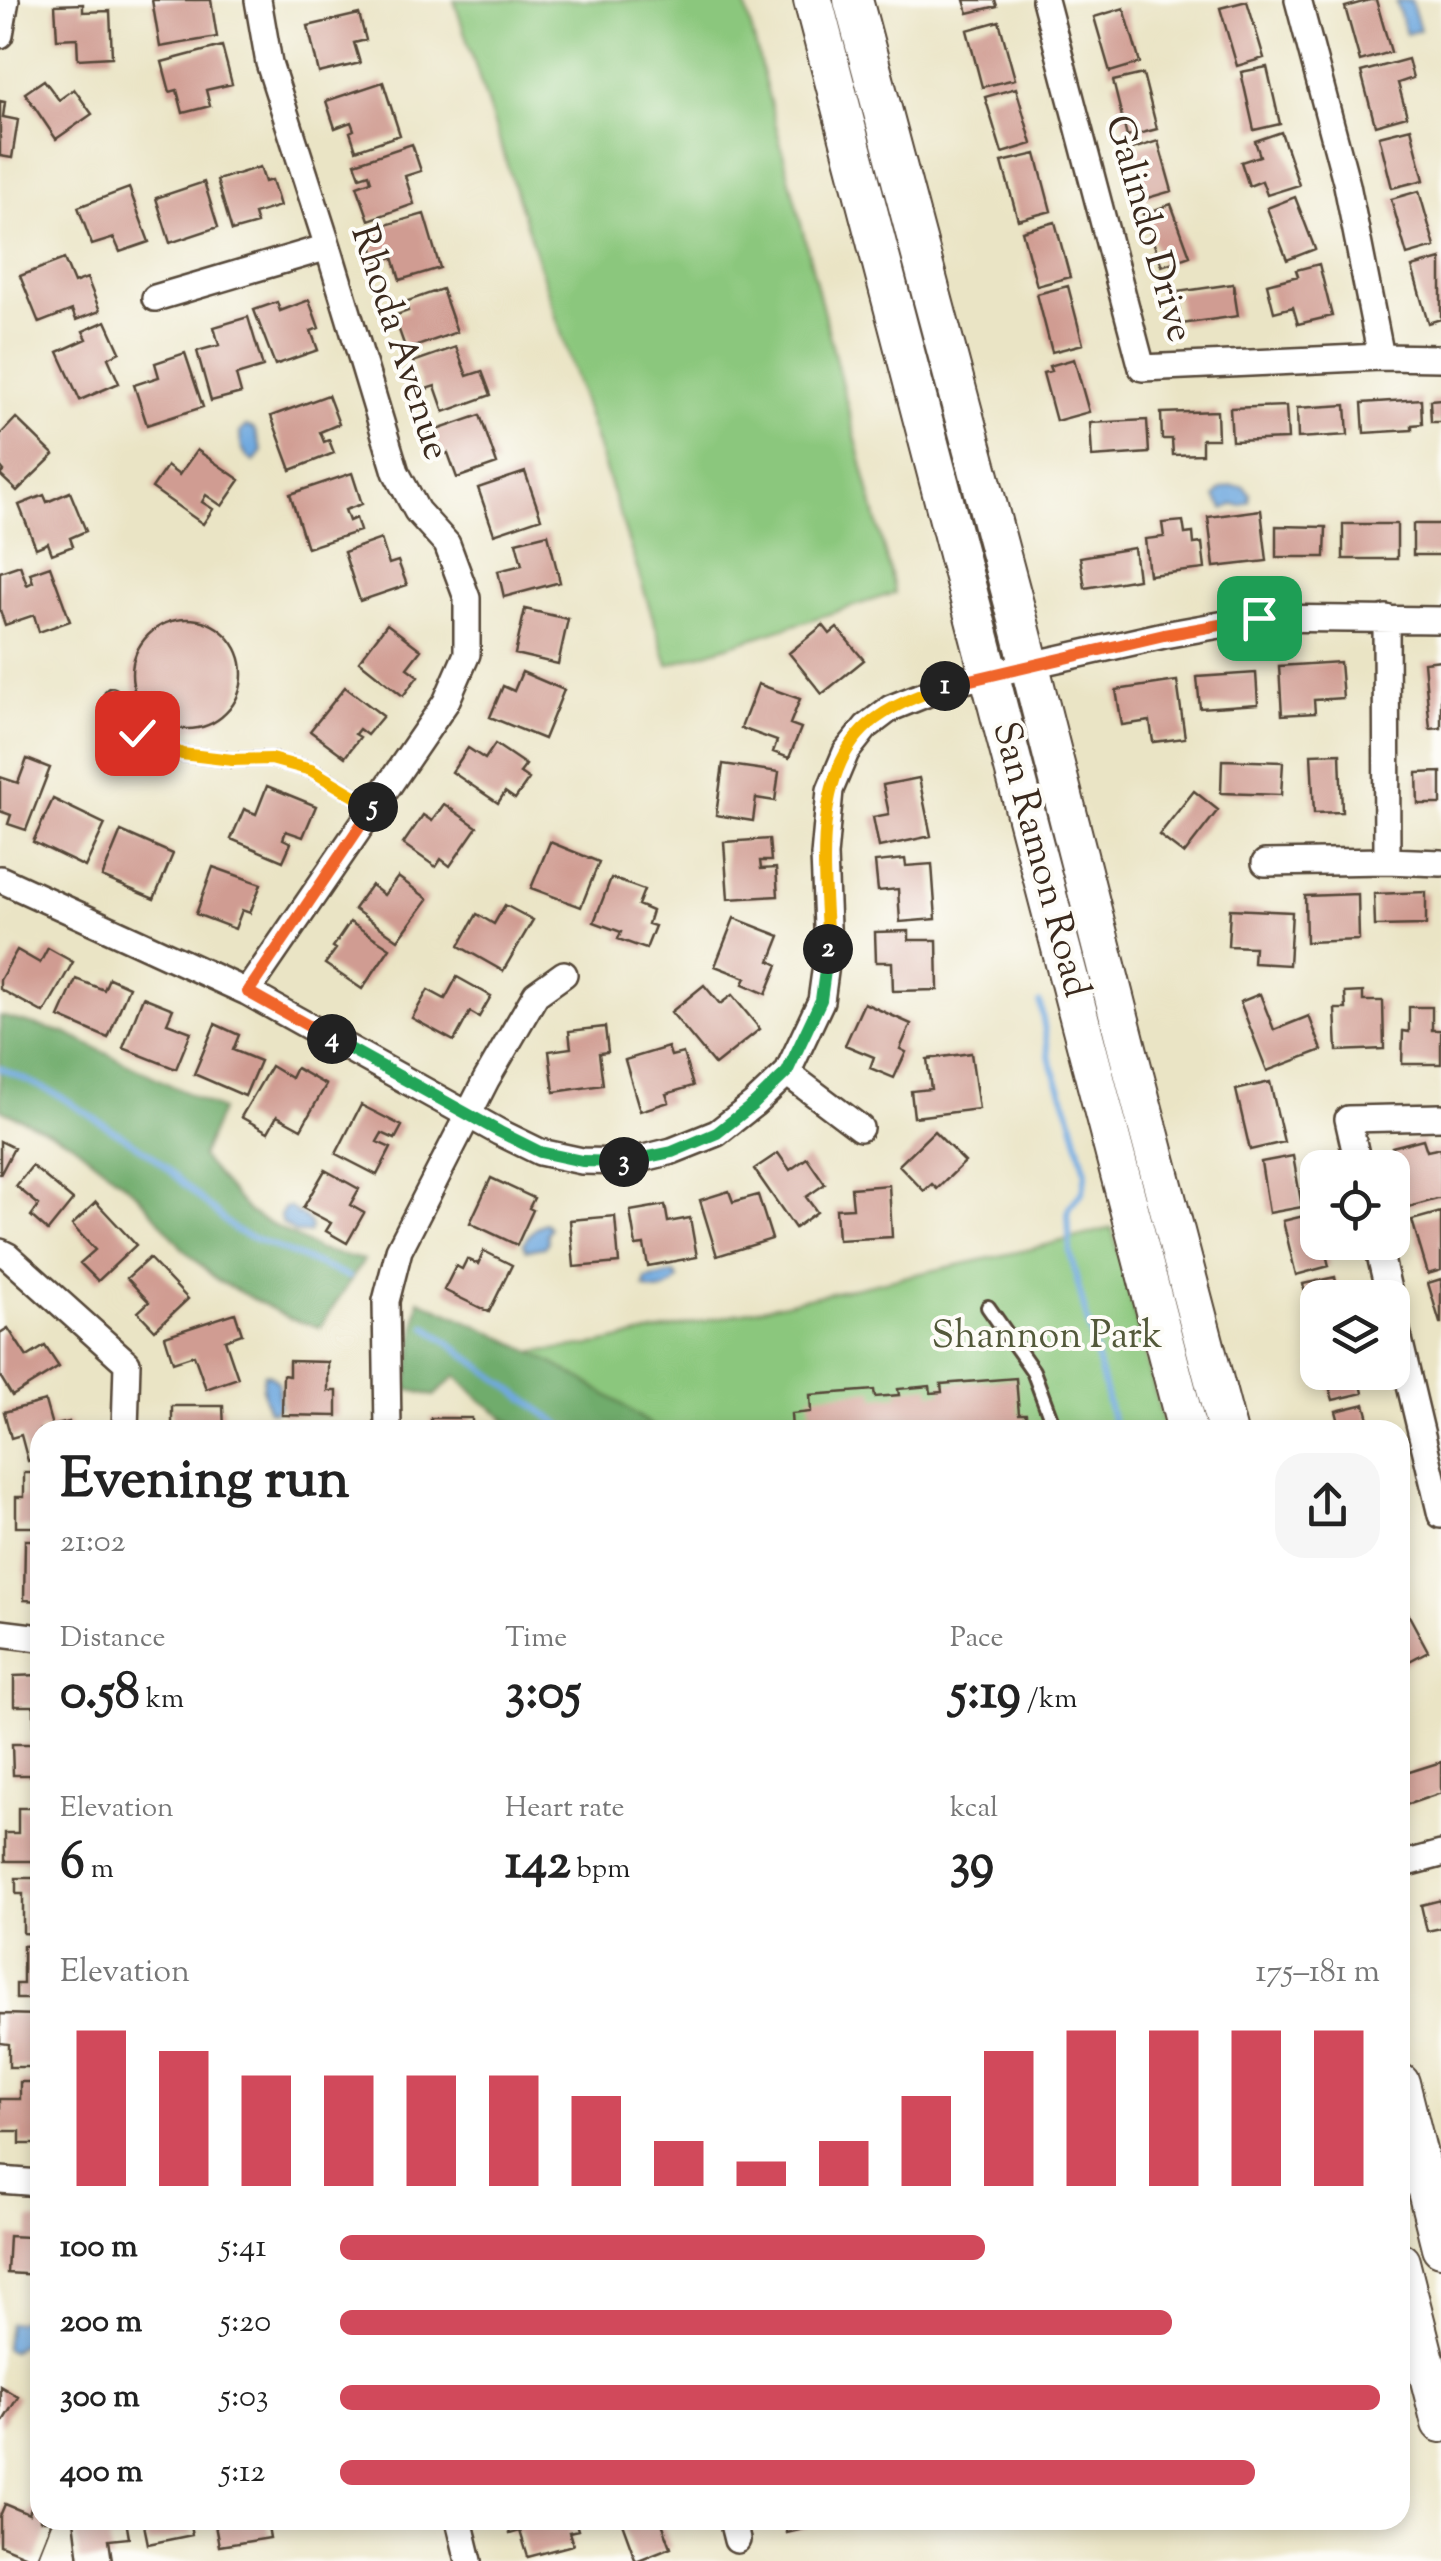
<!DOCTYPE html>
<meta charset="utf-8">
<style>
:root{--surface:#fff;--page:#f6f6f6;--text:#222;--muted:#767676;--accent:#d1495b}
body{margin:0;font-family:"Sorts Mill Goudy",serif;background:var(--page);color:var(--text);height:100vh;display:flex;flex-direction:column;font-size:38px;white-space:nowrap}
*{box-sizing:border-box;margin:0}
p{font-size:32px;color:var(--muted)}
.icon{flex:none;width:55px;height:55px;fill:none;stroke:currentColor;stroke-width:2;stroke-linecap:round;stroke-linejoin:round}
.map{position:relative;flex:1;overflow:hidden}
.side{position:absolute;left:30px;top:1420px;width:1380px;height:1110px;display:flex;flex-direction:column;background:var(--surface);border-radius:30px;box-shadow:0 5px 15px #0003}
.side>*{flex:none}
.fabs{position:absolute;left:1300px;top:1150px;display:grid;gap:20px}
.fabs a{display:grid;place-items:center;width:110px;height:110px;border-radius:20px;background:var(--surface);box-shadow:0 5px 15px #0003;font-size:50px}
.pin{position:absolute;display:grid;place-items:center;width:85px;height:85px;color:#fff;margin:-42px;border-radius:20px;box-shadow:0 5px 15px #0006}
.km{position:absolute;width:50px;height:50px;margin:-25px;border-radius:50%;background:#222;color:#fff;font-size:28px;line-height:50px;text-align:center}
.round{display:grid;place-items:center;flex:none;width:105px;height:105px;border-radius:30px;background:var(--page)}
.headline{display:flex;align-items:center;justify-content:space-between;height:170px;padding:0 30px}
h1{font-size:55px;font-weight:800;line-height:75px}
.stats{display:grid;grid-template-columns:repeat(3,1fr);gap:15px;height:170px;padding:10px 30px}
.stats div{display:grid;align-content:center}
.stats b{font-size:50px;font-weight:800}
.stats small{font-size:28px;font-weight:400}
.stats p{font-size:28px}
.chart{height:280px;padding:20px 30px}
.chart p{display:flex;justify-content:space-between}
.chart svg{width:100%;height:180px;margin-top:10px;stroke:var(--accent);stroke-width:6}
ul{padding:0 30px;list-style:none;font-size:32px}
li{display:grid;grid-template-columns:160px 120px 1fr;align-items:center;height:75px}
li i{height:25px;border-radius:12px;background:var(--accent)}
.map>svg:first-child{display:block}
.green{fill:#8bc77d;stroke:#63784e;stroke-width:2.5}
.forest{fill:#70ac6c;stroke:#566b45;stroke-width:2.5}
.water{fill:#6fa9df;stroke:#556a7e;stroke-width:2.5}
.lines{fill:none;stroke-linecap:round;stroke-linejoin:round}
.stream{stroke:#6fa9df;stroke-width:6}
.building{fill:#d09c92}
.service-casing{stroke:#554637;stroke-width:18}
.minor-casing{stroke:#554637;stroke-width:30}
.secondary-casing{stroke:#554637;stroke-width:42}
.service{stroke:#fff;stroke-width:12}
.minor{stroke:#fff;stroke-width:25}
.secondary{stroke:#fff;stroke-width:38}
.split-1-casing{stroke:#fff;stroke-width:20}
.split-2-casing{stroke:#fff;stroke-width:20}
.split-3-casing{stroke:#fff;stroke-width:20}
.split-4-casing{stroke:#fff;stroke-width:20}
.split-5-casing{stroke:#fff;stroke-width:20}
.split-6-casing{stroke:#fff;stroke-width:20}
.split-1{stroke:#f0652b;stroke-width:12}
.split-2{stroke:#f5b400;stroke-width:12}
.split-3{stroke:#22a559;stroke-width:12}
.split-4{stroke:#22a559;stroke-width:12}
.split-5{stroke:#f0652b;stroke-width:12}
.split-6{stroke:#f5b400;stroke-width:12}
.labels{text-anchor:middle;dominant-baseline:central;stroke-width:8;stroke-linejoin:round;paint-order:stroke}
.street-label{font-size:38px;fill:#3b2a1e;stroke:#fdfcf7}
.park-label{font-size:38px;fill:#53593a;stroke:#fdfcf7}
</style>
<div class="map">
<svg width="1441" height="2561" viewBox="0 0 1441 2561">
<rect width="100%" height="100%" fill="#fdfcf7"/>
<filter id="ink" filterUnits="userSpaceOnUse"><feTurbulence type="fractalNoise" baseFrequency=".01" numOctaves="2"/><feDisplacementMap in="SourceGraphic" scale="20" xChannelSelector="R" yChannelSelector="G"/><feConvolveMatrix kernelMatrix="1 2 1 2 8 2 1 2 1" color-interpolation-filters="sRGB"/></filter>
<filter id="wash" filterUnits="userSpaceOnUse"><feTurbulence type="fractalNoise" baseFrequency=".0048" numOctaves="4" result="noise"/><feDisplacementMap in="SourceGraphic" scale="40" xChannelSelector="R" yChannelSelector="G"/><feGaussianBlur stdDeviation="2.25" result="paint"/><feColorMatrix in="noise" values="0 0 0 0 0 0 0 0 0 0 0 0 0 0 0 0 0 1.4 0 .05"/><feComposite in="paint" operator="in"/></filter>
<g filter="url(#wash)">
<rect width="100%" height="100%" fill="#eae4c5"/>
<path class="green" d="M454,0H744L895,593L668,665Z
M1112,1228L1165,1430H504L501,1356L599,1344L1031,1249Z"/>
<path class="forest" d="M0,1016L65,1033L221,1110L201,1157L249,1212L319,1250L364,1260L320,1327L291,1319L217,1280L184,1250L137,1194L71,1142L0,1109Z
M419,1300C501,1335 586,1375 657,1430H522L481,1400L456,1376L434,1396L407,1389Z"/>
<path class="water" d="M1403,0H1411L1420,30L1406,34L1396,2Z
M246,426L254,429L262,451L254,462C243,455 240,445 240,432Z
M1231,486L1244,487L1250,494L1249,502L1241,506L1235,504L1224,509L1215,497L1221,489Z
M289,1207L308,1221L311,1227L309,1233H296L282,1223L280,1216L284,1208Z
M546,1223L550,1228L547,1233L548,1242L544,1247L526,1250L523,1244C527,1236 538,1224 546,1223Z
M674,1273L678,1279C669,1290 657,1295 644,1287L646,1279Z
M264,1374L270,1375L278,1382L279,1406L274,1412L269,1411C264,1400 261,1385 264,1374Z
M23,2319H32L37,2324C37,2339 22,2341 12,2351L5,2348L8,2323L18,2322Z"/>
<g class="lines">
<path class="stream" d="M1040,1003L1050,1060L1071,1116L1086,1172L1083,1191L1071,1205L1068,1213L1070,1253L1115,1430
M0,1068L58,1095L152,1155L236,1231L349,1277
M426,1326L567,1430"/>
</g>
<g id="blocks">
<path class="building" d="M152,0H211L217,37L160,47Z
M964,0H995L997,6L968,13Z
M1370,0H1376L1391,52L1360,61L1345,7Z
M1247,1L1264,58L1237,66L1220,8Z
M83,4V12L110,11L112,57L78,59L77,38L57,39L55,5Z
M1124,8L1140,63L1110,72L1094,17Z
M359,14L366,40L354,43L360,63L319,73L308,26Z
M999,21L1015,79L982,87L967,30Z
M222,46L232,84L206,90L210,106L183,113L177,90L170,92L162,62Z
M1408,59L1413,78L1398,83L1407,116L1375,125L1361,72Z
M1267,67L1280,124L1254,130L1241,72Z
M1143,74L1157,129L1127,137L1113,81Z
M44,80L59,100L74,89L92,114L56,139L25,93Z
M383,82L400,135L356,150L350,132L354,130L351,122L335,128L326,101Z
M1016,88L1032,144L1002,153L985,97Z
M0,101L5,102L3,117L18,120L12,158L0,156Z
M1411,128L1424,180L1392,188L1379,136Z
M1281,132L1299,185L1267,195L1262,181L1249,186L1241,162L1260,156L1255,141Z
M1158,141L1172,191L1144,199L1129,150Z
M412,144L421,171L405,176L414,204L369,220L357,186L371,181L369,174L360,177L355,163Z
M1036,154L1051,211L1018,220L1002,162Z
M260,167L265,182L272,180L280,206L254,214L257,224L232,231L217,180Z
M204,182L218,227L170,243L156,198Z
M129,188L149,242L120,252L114,238L92,245L78,207Z
M1419,191L1435,247L1407,255L1391,199Z
M1295,197L1315,249L1287,260L1267,208Z
M1171,204L1190,256L1162,266L1143,214Z
M424,214L440,268L400,280L393,257L377,262L368,230Z
M1055,222L1070,277L1037,286L1022,231Z
M64,259L74,283L87,278L100,311L76,320L72,310L39,323L20,276Z
M1441,259V319L1428,323L1412,267Z
M1319,264L1332,316L1298,324L1293,307L1274,312L1267,284L1298,276L1296,270Z
M1233,284L1238,316L1181,324L1177,292Z
M1068,286L1083,344L1052,352L1037,294Z
M442,289L457,332L406,350L394,316L408,311L405,302Z
M309,300L319,328L311,331L318,350L275,365L254,310L277,302L280,311Z
M248,317L263,367L236,375L241,393L211,401L197,351L219,345L214,327Z
M106,321L120,352L108,358L119,383L80,400L58,352L87,339L83,331Z
M456,347L467,376L482,371L491,395L444,412L435,386L423,390L413,362Z
M185,353L203,407L147,425L134,385L159,377L155,363Z
M1074,359L1089,412L1056,421L1043,373L1051,371L1049,366Z
M328,395L339,424L320,432L324,442L329,440L334,453L291,470L271,416Z
M1421,399L1422,424L1412,425V430L1364,433L1362,403Z
M1441,399V422H1431L1430,400Z
M1346,405L1348,435L1298,438L1297,408Z
M1286,406L1288,439L1232,441L1230,408Z
M1217,411L1218,439H1202V454L1173,455L1172,439H1162L1161,413Z
M480,415L497,464L457,478L448,453L436,456L428,433Z
M16,418L54,455L17,491L0,475L4,471L0,466V435Z
M1147,420L1149,453L1092,457L1090,423Z
M197,450L240,480L222,506L206,495L202,502L213,509L203,524L152,488L167,466L179,475Z
M525,472L541,518L494,534L478,488Z
M352,473L362,504L345,510L349,521L356,518L360,531L307,548L290,494Z
M70,492L86,531L70,538L73,546L52,554L48,543L36,548L19,505L44,495L47,502Z
M1261,510L1267,561L1214,567L1208,517Z
M1183,521L1185,534L1193,533L1194,544L1202,543L1205,569L1149,575L1145,539L1164,537L1162,523Z
M1343,524H1397V559H1343Z
M1413,524H1441V555H1413Z
M1276,526L1326,527L1325,557H1276Z
M548,534L560,582L504,597L498,571L522,565L516,542Z
M381,539L389,564L398,561L407,585L360,601L344,552Z
M1134,548L1138,579L1085,588L1080,557Z
M20,565L27,585L33,582L30,573L50,566L70,621L39,632L34,615L5,625L0,610V572Z
M525,609L568,619L558,664L515,654Z
M132 674a55 55 0 1 1 110 0a55 55 0 1 1-110 0Z
M387,624L421,650L407,668L418,676L403,696L359,661Z
M823,625L830,634L837,628L864,660L822,694L789,653Z
M1441,660V728L1430,729L1424,662Z
M1340,662L1343,698L1314,700L1315,713L1282,715L1279,666Z
M522,672L564,690L544,739L490,717L503,686L514,691Z
M1256,673L1258,704L1200,708L1197,677Z
M1177,681L1185,738L1153,742L1150,721L1122,725L1116,690Z
M758,684L800,699L790,724L801,728L789,758L773,752L777,741L741,728Z
M345,687L383,716L367,735L359,729L355,734L360,737L345,757L310,731Z
M495,744L526,765L520,773L529,779L515,799L505,792L498,803L452,772L468,748L485,759Z
M1340,753L1342,812L1314,813L1311,754Z
M27,759L50,768L26,830L8,824L11,815L0,811V777L18,783Z
M1222,760L1283,762L1281,795L1221,793Z
M723,764L779,772L775,801L756,798L753,821L716,815Z
M1441,772V804H1418L1417,773Z
M919,778L931,836L879,847L873,817L889,814L883,785Z
M267,786L316,806L303,837L286,831L283,839L291,843L283,861L231,839L244,809L256,814Z
M1194,791L1218,810L1184,854L1159,835Z
M53,799L105,824L85,867L33,842Z
M444,804L477,827L450,866L441,859L436,867L403,844L423,815L432,821Z
M121,831L173,854L154,899L102,877Z
M769,839L771,861H760L761,869L776,868L778,896L728,899L724,842Z
M550,842L599,862L581,907L531,888Z
M905,859L906,866L932,864L936,919L900,922L898,889L878,891L875,862Z
M213,867L261,884L250,913L242,910L235,929L196,914Z
M398,877L428,899L398,940L354,909L371,885L384,895Z
M611,878L644,890L638,905L652,911L648,924L655,926L646,949L618,939L621,932L594,922Z
M1426,892V925L1375,926L1374,894Z
M1358,894L1359,940L1306,942L1305,896Z
M505,905L533,920L503,971L459,946L477,914L494,924Z
M1230,909L1292,912L1289,965L1253,963L1254,947L1228,946Z
M734,918L780,936L770,961L778,965L766,994L743,984L746,978L715,966Z
M350,922L390,948L362,989L325,964L336,949L333,947Z
M909,931V940H937L938,990L893,991L892,962H876L875,932Z
M48,948L73,962L44,1013L0,989V980L17,950L40,963Z
M457,977L491,996L479,1017L470,1012L454,1041L412,1018L428,990L445,999Z
M109,978L129,987L108,1038L59,1017L76,979L104,990Z
M704,985L720,1004L732,995L760,1029L715,1065L671,1012Z
M1363,992V1001H1383L1384,1049L1337,1051L1335,1009H1346L1345,993Z
M1260,994L1274,1030L1309,1016L1322,1050L1267,1071L1240,1002Z
M143,997L173,1009L167,1023L191,1032L176,1069L123,1048Z
M864,1003L911,1024L900,1049L906,1052L894,1078L870,1068L874,1057L845,1045Z
M1409,1007H1432V1030H1441V1064H1402L1403,1031L1409,1032Z
M215,1024L239,1035L233,1050L260,1061L245,1096L194,1074Z
M605,1027L608,1052L599,1053L603,1085L554,1092L549,1051L571,1048L569,1031Z
M668,1047L671,1056L683,1053L693,1086L666,1094L669,1102L640,1111L625,1060Z
M971,1053L979,1109L914,1117L911,1091L931,1089L927,1059Z
M271,1066L291,1078L296,1068L326,1085L301,1129L277,1116L268,1132L241,1117Z
M1270,1082L1284,1142L1250,1150L1236,1090Z
M361,1105L402,1126L395,1139L382,1133L377,1142L391,1148L377,1175L336,1154Z
M934,1131L965,1162L937,1189L932,1184L924,1191L899,1165Z
M1423,1139L1427,1151L1441,1148V1198L1409,1207L1392,1147Z
M0,1141L14,1148L0,1175Z
M778,1153L790,1170L807,1158L825,1184L806,1197L817,1212L795,1228L754,1169Z
M1293,1156L1302,1207L1269,1213L1261,1162Z
M32,1166L73,1200L48,1231L31,1216L39,1205L16,1186Z
M325,1170L359,1189L350,1205L364,1213L347,1243L326,1231L331,1223L303,1208Z
M491,1178L534,1198L529,1208L533,1210L517,1245L470,1223Z
M889,1185L892,1237L838,1240L836,1209L853,1208L851,1188Z
M729,1191L733,1202L758,1195L772,1239L717,1256L700,1200Z
M96,1202L136,1245L98,1281L80,1263L95,1250L72,1225Z
M665,1205L668,1222L690,1218L697,1257L648,1266L644,1245L636,1246L630,1211Z
M1441,1212V1270L1428,1274L1412,1220Z
M1316,1213L1318,1242H1323L1329,1266L1296,1275L1283,1221Z
M615,1216L619,1263L574,1267L570,1220Z
M484,1251L512,1265L489,1312L444,1290L456,1266L462,1269L467,1259L478,1264Z
M149,1258L188,1299L155,1330L138,1312L149,1302L127,1278Z
M1335,1277L1339,1298H1318L1316,1342L1303,1284Z
M1441,1279V1323H1440L1428,1283Z
M235,1313L242,1334L225,1340L238,1378L206,1389L194,1355L173,1362L165,1336Z
M8,1328L27,1357L45,1346L59,1367L12,1396L0,1376V1333Z
M289,1361L328,1362V1391H337V1416L282,1415L283,1375L289,1376Z
M1325,1372H1358L1363,1393L1333,1400Z
M1016,1378L1019,1414H1026L1027,1430H792L791,1414L811,1412L810,1395L874,1390L875,1397L899,1395L898,1389L930,1386L931,1393L942,1392L941,1384Z
M45,1401L52,1426L69,1422L71,1430H40V1458L28,1461L21,1435L11,1438L4,1412Z
M1365,1404L1372,1430H1341L1336,1411Z
M172,1406H223L224,1430H172Z
M431,1418H472V1430H431Z
M24,1473H40V1527H16V1497H24Z
M25,1540H40V1601L24,1600Z
M1400,1599L1428,1651L1400,1666Z
M40,1675V1725H34V1706H14V1676Z
M12,1744H40V1795H33V1775H13Z
M1441,1762V1793L1400,1807V1775Z
M18,1808H40V1861H5V1833H18Z
M16,1878H40V1934L23,1933V1894H16Z
M1441,1900V1928L1427,1931L1421,1905Z
M40,1945V1999H16V1984H23V1946Z
M0,2014L40,2015V2067H9V2044L0,2043Z
M20,2082H40V2144H20V2131H0V2099H20Z
M30,2219L40,2220V2275L7,2273L9,2236L29,2237Z
M40,2345V2383H38L33,2346Z
M0,2386L18,2397L0,2426Z
M35,2498L40,2500V2520H52L36,2560L0,2545V2516L5,2504L29,2514Z
M74,2520H126L129,2538L109,2540L112,2560L79,2561Z
M143,2520H189L192,2535L148,2544Z
M214,2520H267L270,2538L219,2546Z
M506,2520H575L578,2530L569,2532L573,2545L528,2557L520,2531L510,2534Z
M621,2520H661L671,2547L636,2561Z
M784,2520H805L807,2528L787,2533Z"/>
</g>
</g>
<g filter="url(#ink)">
<use href="#blocks" fill-opacity="0" stroke="#554637" stroke-width="2.5"/>
<g class="lines">
<defs>
<path id="service" d="M112,695L137,733L181,754L232,760L271,759L311,770L374,807
M988,1307L1033,1371L1055,1430"/>
<path id="minor" d="M1045,0L1142,368L1381,357L1441,358
M1298,0L1347,185L1381,357
M0,35L6,0
M155,298L328,247
M1386,618L1387,861
M1265,863L1387,861L1441,863
M0,879L247,992L499,1132L540,1152L582,1161L628,1162L672,1151L717,1133L754,1104L787,1073L821,1001L828,950L824,856L830,790L846,752L866,727L891,708L956,682L1164,635L1259,618L1441,620
M247,992L446,702L467,654V598L447,544L417,511L396,472L328,247L269,63L258,0
M787,1073L860,1128
M1359,1168L1348,1119L1441,1117
M1377,1242L1390,1298
M0,1252L8,1256L127,1363L125,1430
M1392,1310L1441,1515
M388,1430L386,1301L399,1250L486,1080L536,994L564,974
M0,1633L40,1638
M1400,1865L1441,1854
M0,2180L40,2183
M459,2520L469,2561
M732,2520L737,2540"/>
<path id="secondary" d="M813,0C936,477 1065,953 1187,1430
M853,0L1018,619L1128,1052L1227,1430
M1400,2083L1441,2247
M1400,2262L1441,2423"/>
</defs>
<use href="#service" class="service-casing"/>
<use href="#minor" class="minor-casing"/>
<use href="#secondary" class="secondary-casing"/>
<use href="#service" class="service"/>
<use href="#minor" class="minor"/>
<use href="#secondary" class="secondary"/>
</g>
</g>
<g class="lines" filter="url(#ink)">
<defs>
<path id="split-1" d="M945,686L1164,635L1259,618"/>
<path id="split-2" d="M828,949C825,880 810,776 868,725C890,706 917,696 945,686"/>
<path id="split-3" d="M624,1162L672,1152L717,1133L754,1104L787,1072L821,1000L828,949"/>
<path id="split-4" d="M332,1039L500,1132L540,1152L582,1161L624,1162"/>
<path id="split-5" d="M332,1039L248,992L373,807"/>
<path id="split-6" d="M137,733L182,754L232,760L271,759L311,770L373,807"/>
</defs>
<use href="#split-1" class="split-1-casing"/>
<use href="#split-2" class="split-2-casing"/>
<use href="#split-3" class="split-3-casing"/>
<use href="#split-4" class="split-4-casing"/>
<use href="#split-5" class="split-5-casing"/>
<use href="#split-6" class="split-6-casing"/>
<use href="#split-1" class="split-1"/>
<use href="#split-2" class="split-2"/>
<use href="#split-3" class="split-3"/>
<use href="#split-4" class="split-4"/>
<use href="#split-5" class="split-5"/>
<use href="#split-6" class="split-6"/>
</g>
<g class="labels">
<g class="street-label">
<text transform="translate(1147 229) rotate(74)">Galindo Drive</text>
<text transform="translate(398 343) rotate(72)">Rhoda Avenue</text>
<text transform="translate(1039 860) rotate(75)">San Ramon Road</text>
</g>
<g class="park-label">
<text x="1047" y="1338">Shannon Park</text>
</g>
</g>
</svg>
<div class="fabs">
<a><svg class="icon" aria-label="locate" viewBox="0 0 24 24"><circle cx="12" cy="12" r="6"/><path d="M12 2v4M12 18v4M2 12h4M18 12h4"/></svg></a>
<a><svg class="icon" aria-label="layers" viewBox="0 0 24 24"><path d="M12 4l9 5-9 5-9-5zM3 14l9 5 9-5"/></svg></a>
</div>
<div class="pin" style="left:1259px;top:618px;background:#1e9e55"><svg class="icon" aria-label="arrive" viewBox="0 0 24 24"><path d="M6 21V4h12l-3 4 3 4H6"/></svg></div>
<div class="pin" style="left:137px;top:733px;background:#d93025"><svg class="icon" aria-label="check" viewBox="0 0 24 24"><path d="M5 12l5 5 9-10"/></svg></div>
<b class="km" style="left:945px;top:686px">1</b>
<b class="km" style="left:828px;top:949px">2</b>
<b class="km" style="left:624px;top:1162px">3</b>
<b class="km" style="left:332px;top:1039px">4</b>
<b class="km" style="left:373px;top:807px">5</b>
<section class="side">
<div class="headline"><div><h1>Evening run</h1><p>21:02</p></div><a class="round"><svg class="icon" aria-label="share" viewBox="0 0 24 24"><path d="M12 15V3M7 8l5-5 5 5M5 13v7h14v-7"/></svg></a></div>
<div class="stats">
<div><p>Distance</p><b>0.58<small> km</small></b></div>
<div><p>Time</p><b>3:05</b></div>
<div><p>Pace</p><b>5:19<small> /km</small></b></div>
</div>
<div class="stats">
<div><p>Elevation</p><b>6<small> m</small></b></div>
<div><p>Heart rate</p><b>142<small> bpm</small></b></div>
<div><p>kcal</p><b>39</b></div>
</div>
<div class="chart"><p><span>Elevation</span>175–181 m</p>
<svg viewBox="0 0 160 44" preserveAspectRatio="none"><path d="M5 44V6M15 44V11M25 44V17M35 44V17M45 44V17M55 44V17M65 44V22M75 44V33M85 44V38M95 44V33M105 44V22M115 44V11M125 44V6M135 44V6M145 44V6M155 44V6"/></svg>
</div>
<ul>
<li><b>100 m</b>5:41<i style="width:62%"></i></li>
<li><b>200 m</b>5:20<i style="width:80%"></i></li>
<li><b>300 m</b>5:03<i style="width:100%"></i></li>
<li><b>400 m</b>5:12<i style="width:88%"></i></li>
</ul>
</section>
</div>
